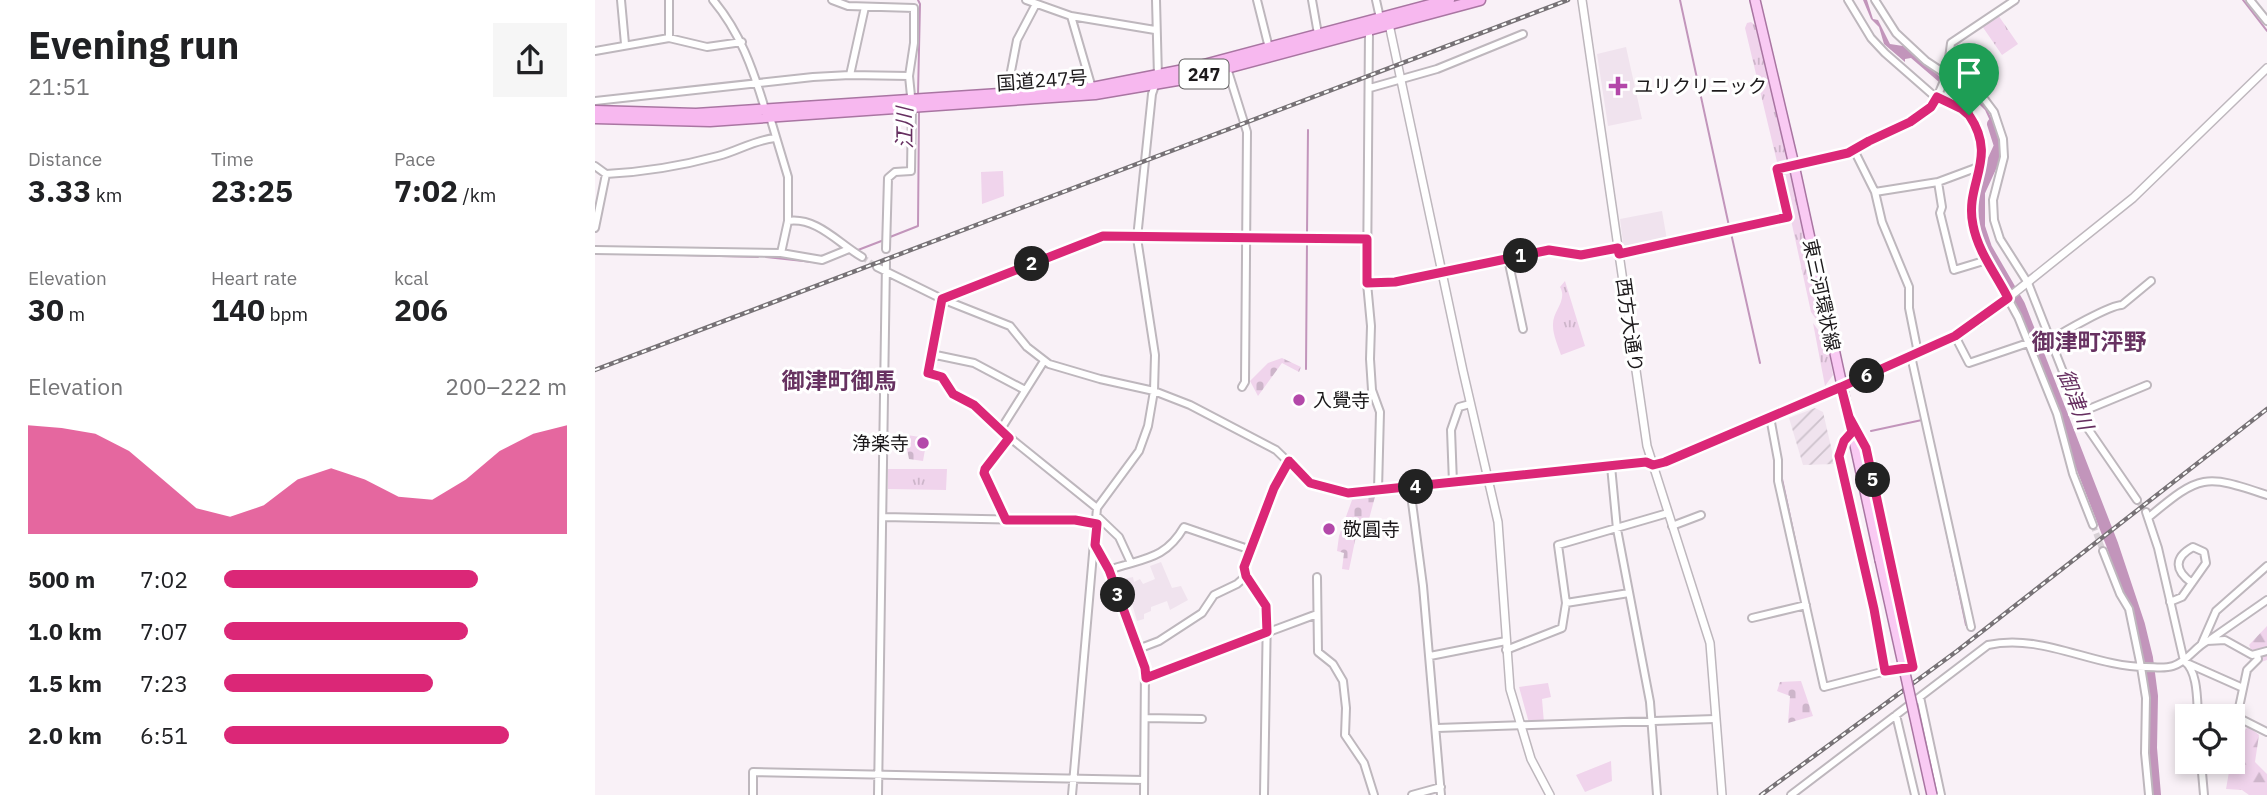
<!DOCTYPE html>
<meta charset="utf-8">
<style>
:root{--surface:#fff;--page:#f6f6f6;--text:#202124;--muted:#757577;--accent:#db2777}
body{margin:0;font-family:"IBM Plex Sans","Noto Sans JP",sans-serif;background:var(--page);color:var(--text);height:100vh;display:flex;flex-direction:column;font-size:26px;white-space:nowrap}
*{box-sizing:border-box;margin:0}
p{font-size:23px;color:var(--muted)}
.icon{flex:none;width:38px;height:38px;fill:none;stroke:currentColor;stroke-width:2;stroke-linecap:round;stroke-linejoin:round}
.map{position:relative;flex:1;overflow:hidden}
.side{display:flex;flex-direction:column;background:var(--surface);width:595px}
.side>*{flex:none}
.buttons{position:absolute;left:1580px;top:704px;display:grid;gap:14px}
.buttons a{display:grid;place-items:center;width:70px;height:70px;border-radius:0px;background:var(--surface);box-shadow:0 4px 10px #0003;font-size:35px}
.pin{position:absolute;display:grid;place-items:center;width:60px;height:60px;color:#fff;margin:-72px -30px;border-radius:50% 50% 50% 0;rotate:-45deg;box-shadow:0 0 7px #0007}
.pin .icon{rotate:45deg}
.km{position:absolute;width:35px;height:35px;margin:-18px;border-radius:50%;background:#222;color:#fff;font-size:19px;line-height:35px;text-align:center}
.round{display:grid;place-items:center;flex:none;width:74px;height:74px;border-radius:0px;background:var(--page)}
.head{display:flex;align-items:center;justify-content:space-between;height:119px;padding:0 28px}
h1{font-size:38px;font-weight:700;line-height:52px}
.stats{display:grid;grid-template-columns:repeat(3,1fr);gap:10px;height:119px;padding:7px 28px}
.stats div{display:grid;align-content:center}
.stats b{font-size:30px;font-weight:700}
.stats small{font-size:19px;font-weight:400}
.stats p{font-size:19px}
.chart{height:196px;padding:14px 28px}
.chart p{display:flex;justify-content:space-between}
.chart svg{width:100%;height:126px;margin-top:7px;fill:var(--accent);opacity:.7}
ul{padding:0 28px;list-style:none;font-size:23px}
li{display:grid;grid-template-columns:112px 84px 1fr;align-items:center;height:52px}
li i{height:18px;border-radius:9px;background:var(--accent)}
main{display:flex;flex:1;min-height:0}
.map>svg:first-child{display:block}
.built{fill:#f0e3ee}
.industrial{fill:url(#industrial-furrows)}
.grass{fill:url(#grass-tufts)}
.forest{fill:url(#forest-firs)}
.cemetery{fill:url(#cemetery-stones)}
.park{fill:#f0d4ec}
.water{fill:#c295bb}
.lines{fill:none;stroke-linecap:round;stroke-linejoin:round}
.stream{stroke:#c295bb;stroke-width:2}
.river{stroke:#c295bb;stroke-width:12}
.minor-tunnel{stroke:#d8d1d6;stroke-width:6;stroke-dasharray:6 3;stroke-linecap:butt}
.minor-casing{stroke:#beb7bd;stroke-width:10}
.tertiary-casing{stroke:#beb7bd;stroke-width:10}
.primary-casing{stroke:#a975a2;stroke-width:12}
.trunk-casing{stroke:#a975a2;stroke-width:13}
.minor{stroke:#fff;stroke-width:6}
.tertiary{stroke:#fff;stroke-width:7}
.primary{stroke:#f9caf3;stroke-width:9}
.trunk{stroke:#f7b8ef;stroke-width:10}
.rail-casing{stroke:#777276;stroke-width:4.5}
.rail{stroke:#fff;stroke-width:2;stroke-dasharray:5;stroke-linecap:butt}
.primary-bridge-casing{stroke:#a975a2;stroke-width:12;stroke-linecap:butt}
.primary-bridge{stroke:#f9caf3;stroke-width:9}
.route-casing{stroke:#fff;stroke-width:14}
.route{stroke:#db2777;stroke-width:9}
.poi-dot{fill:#b348a9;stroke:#fff;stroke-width:2.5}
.labels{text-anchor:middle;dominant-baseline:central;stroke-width:6;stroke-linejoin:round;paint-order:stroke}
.shield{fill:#fff;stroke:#605e5f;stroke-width:2}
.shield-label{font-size:18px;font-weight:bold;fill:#1c191b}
.street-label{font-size:19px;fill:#1c191b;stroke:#fff}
.poi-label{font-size:19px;fill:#1c191b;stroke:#fff;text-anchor:start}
.water-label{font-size:21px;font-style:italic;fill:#662f60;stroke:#fff}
.quarter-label{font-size:23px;font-weight:bold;fill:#673261;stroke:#fff}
</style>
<main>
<section class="side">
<div class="head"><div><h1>Evening run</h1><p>21:51</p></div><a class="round"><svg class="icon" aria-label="share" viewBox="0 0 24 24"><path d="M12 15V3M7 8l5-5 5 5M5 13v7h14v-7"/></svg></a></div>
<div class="stats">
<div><p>Distance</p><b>3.33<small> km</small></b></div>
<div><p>Time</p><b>23:25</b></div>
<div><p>Pace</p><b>7:02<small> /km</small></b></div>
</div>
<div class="stats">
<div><p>Elevation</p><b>30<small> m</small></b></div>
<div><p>Heart rate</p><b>140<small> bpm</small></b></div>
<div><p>kcal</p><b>206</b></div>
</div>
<div class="chart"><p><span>Elevation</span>200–222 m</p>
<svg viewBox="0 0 160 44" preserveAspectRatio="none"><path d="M0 44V6L10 7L20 9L30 15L40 25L50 35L60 38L70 34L80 25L90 21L100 25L110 31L120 32L130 25L140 15L150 9L160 6V44z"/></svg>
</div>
<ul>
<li><b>500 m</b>7:02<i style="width:74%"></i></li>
<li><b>1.0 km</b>7:07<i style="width:71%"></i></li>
<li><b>1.5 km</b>7:23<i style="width:61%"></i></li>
<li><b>2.0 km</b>6:51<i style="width:83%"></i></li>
</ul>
</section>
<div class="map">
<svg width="1672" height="795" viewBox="0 0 1672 795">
<defs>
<pattern id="industrial-furrows" width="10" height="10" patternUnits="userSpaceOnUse" patternTransform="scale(1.75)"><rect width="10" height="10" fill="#f0e3ee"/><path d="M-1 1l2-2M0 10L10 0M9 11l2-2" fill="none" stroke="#cdc2cc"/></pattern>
<pattern id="grass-tufts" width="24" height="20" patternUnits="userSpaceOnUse" patternTransform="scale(1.75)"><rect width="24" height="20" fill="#f0d4ec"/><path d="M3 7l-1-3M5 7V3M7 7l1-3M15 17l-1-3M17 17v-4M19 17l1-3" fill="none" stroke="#cdb5ca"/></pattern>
<pattern id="forest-firs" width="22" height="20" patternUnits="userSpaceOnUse" patternTransform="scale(1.75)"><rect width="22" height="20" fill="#f0d4ec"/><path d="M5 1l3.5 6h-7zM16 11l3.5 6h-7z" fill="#cdb5ca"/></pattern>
<pattern id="cemetery-stones" width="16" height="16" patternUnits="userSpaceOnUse" patternTransform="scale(1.75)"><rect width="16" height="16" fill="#f0d4ec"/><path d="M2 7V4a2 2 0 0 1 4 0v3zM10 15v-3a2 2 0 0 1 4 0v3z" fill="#cdb5ca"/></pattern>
</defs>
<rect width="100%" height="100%" fill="#f9f1f7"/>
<path class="built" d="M1031,47L1047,119L1013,126L1002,54Z
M1067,211L1072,240L1029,250L1025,219Z
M566,562L577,588L586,586L593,600L575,610L572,601L556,607V611L549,614V619L542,621L534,593L528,594L524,580L538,577L539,582L545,579L548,584L560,579L555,566Z"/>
<path class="industrial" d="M1220,408L1228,412L1240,464L1208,465L1194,418Z"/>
<path class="grass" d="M1403,15L1423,44L1407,55L1387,26Z
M1156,22L1160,25L1193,159L1192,163L1186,164L1182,162L1150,28L1152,23Z
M1194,169L1212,243L1230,332L1216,312L1186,174L1187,170Z
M970,281L990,346L966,355C963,346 958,335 958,326C957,311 973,301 965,287Z
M1218,323L1232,342L1238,375L1230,386Z
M293,469H352L351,490L293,489Z"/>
<path class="forest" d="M1672,626V660L1666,662L1660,659L1654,645Z
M1653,726L1664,735L1660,762L1672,774V795H1654L1647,790L1631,789L1634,772L1643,757L1645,738Z"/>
<path class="cemetery" d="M687,358L706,367L704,372L687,363L663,396L655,381L673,363Z
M305,434L332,438L328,461L314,459L312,449H306Z
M781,493L770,534L761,536L754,570L747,569L749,553L742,551L744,536L757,500L754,499L756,495Z
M1206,681L1218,716L1193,723L1195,696L1182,691L1185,682Z"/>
<path class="park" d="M408,171L409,196L387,204L386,172Z
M953,683L956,697L947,699L949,723H934L924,687Z
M1016,761L1017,781L990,792L981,775Z"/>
<path class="water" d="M1268,0H1272L1278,19L1283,20L1295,44L1308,46L1350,81L1390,105L1402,130L1406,145L1390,110L1384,104L1344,82L1316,58L1310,59V62L1289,44L1284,27L1276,19Z"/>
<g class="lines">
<path class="stream" d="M323,0L325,4L323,95
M1085,0L1134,226
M1648,0L1672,31
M1136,233L1165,363
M712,234L713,130
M295,237L323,226L324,111
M263,250L289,240
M0,253L41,254
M51,254L163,257
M171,257L227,263L254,253
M711,369L712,241
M1276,431L1327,420L1328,422
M1187,460V479L1227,666
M1341,482L1371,625"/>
<path class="river" d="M1398,124L1405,146L1384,192V227L1391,248L1424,305L1517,544L1544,625L1552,658L1557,696L1556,748L1560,795"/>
<path class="minor-tunnel" d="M267,257L282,267
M1542,500L1551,512
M1498,525L1508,551"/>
<defs>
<path id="minor" d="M26,0L30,44
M74,0V38
M118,0C145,32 158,69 170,109
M237,0L253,6L319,8V43L314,76L317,106L316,171L300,172L293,178L291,249
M431,0L476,16L560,30
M662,0L674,48
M717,0L723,34
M781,0L785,18
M1253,0L1276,38L1290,53L1338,95L1367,109L1380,125L1387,146V156L1376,213L1378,226L1392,260L1423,317L1462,414L1478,474L1498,525
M1280,0L1301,33L1331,61L1390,100L1399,112L1408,139L1409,157L1398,200L1399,220L1405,239L1433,283L1487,420L1542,500
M1655,0L1672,21
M476,16L497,88
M774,30L772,283L776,326L775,359L777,390L785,412L783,490
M0,51L74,38L112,47L147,42
M632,68L652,132L650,382L647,387
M255,75L270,7
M775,88L842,69L928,34
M412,92L422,40L441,4
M0,101L218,77L255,75L314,76
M175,117L193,177V221C222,217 243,243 267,257
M1259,150L1280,192L1287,222L1314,287V308L1323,353
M0,166L11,174C49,172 86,166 123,156C143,151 159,140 180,138
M1343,182L1347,207L1345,213L1359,270L1392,260
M1280,192L1343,182L1386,166
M0,228L11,174
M0,250L186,253L227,260L254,249
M186,253L193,221
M1024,254L1193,217L1182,169L1253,153L1327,115C1348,97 1353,70 1356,43L1420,0
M913,259L928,329
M282,267L347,299L415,326L432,347L454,364L505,379L559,391L595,405L681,450L715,483L753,493L768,492L1047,463L1058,465
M772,283L800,282L954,250L986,255L1023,248
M349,298L508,236L773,239
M347,299L333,373L347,377L358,394L379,405L414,437L502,508
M1360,336L1374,363L1433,343
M1456,340C1468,332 1515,305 1527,305L1556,281
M336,354L379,363L430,390
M1316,356L1376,627
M1484,413L1552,385
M1175,417L1183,460V481L1229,687L1287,672L1318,667L1271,448L1256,422
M406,429L449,361
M1257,432L1249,441L1244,456L1279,609L1290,671
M1016,466L1022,529L1055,702L1062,795
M858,483L856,430L864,407L875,404
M815,487L828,586L846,795
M1551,512L1563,548L1589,661C1603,671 1602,700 1603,716
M502,516L524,537L536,563
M288,517L480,521L502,524
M1554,517C1605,474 1610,474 1672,495
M411,520L389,473L390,469L414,437
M1077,526L1106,515
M500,545L514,570L550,668L549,795
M1508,551L1525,594L1534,609L1546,667L1551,698L1550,753L1554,795
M514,570C548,558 570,560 589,527L656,550
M722,577L723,652L738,664L748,681L751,708L750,735L769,763L779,795
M1575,602L1587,597L1611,563L1609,552L1598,547C1578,558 1580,571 1597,583
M971,603L1034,593
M1157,618L1211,605
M1616,639L1672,600
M1607,643L1621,611L1672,566
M543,649L564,641L607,613L619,595L642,584L651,576
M911,650L967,628L971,603L963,545L1073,513
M1662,655L1663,659L1652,670L1642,717L1672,732
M835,656L911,641
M1594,664L1648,688
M550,678L722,614
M1325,697L1346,795
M1301,715L1320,795
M550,718L607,719
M842,728L1120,719
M1606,761L1609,795
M158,795V772L549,780
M283,795L291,262
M477,795L502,508L544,451L553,426L559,391L560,355L542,238L557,94L563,77L561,0
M669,795L672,611L651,576L649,567L679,488L694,461
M817,795L846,787
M1196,795L1393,645C1447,633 1498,667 1551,667C1560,667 1569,669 1578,666C1593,661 1599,648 1612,641L1630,640L1657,655L1672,651"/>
<path id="tertiary" d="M987,0L1052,446L1115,643L1127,795
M794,24L868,371L903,522L915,689L936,759L955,795
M1058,465L1070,462L1259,382L1360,336L1383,322L1538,198L1672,68"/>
<path id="primary" d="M1160,0L1199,165L1285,560"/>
<path id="trunk" d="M0,111L101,114L497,88L594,69L854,0
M0,118L115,121L500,94L594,78L885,0"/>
</defs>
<use href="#minor" class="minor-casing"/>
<use href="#tertiary" class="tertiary-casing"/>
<use href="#primary" class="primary-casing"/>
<use href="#trunk" class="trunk-casing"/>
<use href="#minor" class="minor"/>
<use href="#tertiary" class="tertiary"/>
<use href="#primary" class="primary"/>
<use href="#trunk" class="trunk"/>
<defs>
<path id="rail" d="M0,370L973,0
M1166,795L1362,651L1672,409"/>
</defs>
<use href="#rail" class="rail-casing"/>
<use href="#rail" class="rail"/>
<defs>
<path id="primary-bridge" d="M1285,560L1337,795"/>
</defs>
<use href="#primary-bridge" class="primary-bridge-casing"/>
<use href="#primary-bridge" class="primary-bridge"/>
</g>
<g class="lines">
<defs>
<path id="route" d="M1374,115L1367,109L1342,97L1336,107L1315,122L1274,141L1253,153L1182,169L1193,217L1024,254L1023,248L986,255L954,250L800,282L772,283V239L508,236L347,299L333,373L347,377L358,394L379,405L414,438L390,469L389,473L411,520H480L502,524L500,545L514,570L550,668L551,678L672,632L671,606L651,576L649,567L679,488L694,461L715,483L753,493L1051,462L1058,465L1070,462L1246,387L1254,417L1271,448L1318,667L1290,671L1279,609L1244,456L1249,441L1257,432L1246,387L1360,336L1413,298C1401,274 1383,252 1378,225C1369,183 1404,159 1374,115"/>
</defs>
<use href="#route" class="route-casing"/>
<use href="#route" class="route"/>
</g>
<g class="poi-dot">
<path d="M1019.5 75.5h7v7h7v7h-7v7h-7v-7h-7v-7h7z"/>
<circle cx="704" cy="400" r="7"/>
<circle cx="328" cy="443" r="7"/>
<circle cx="734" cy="529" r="7"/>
</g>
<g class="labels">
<rect class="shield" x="584.5" y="59.5" width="49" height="29" rx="5"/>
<g class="shield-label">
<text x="609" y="74">247</text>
</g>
<g class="street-label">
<text transform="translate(447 80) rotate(-4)">国道247号</text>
<text transform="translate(1227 295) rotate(78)">東三河環状線</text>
<text transform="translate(1035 325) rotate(82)">西方大通り</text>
</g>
<g class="poi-label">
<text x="1039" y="86">ユリクリニック</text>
<text x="718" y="400">入覺寺</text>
<text x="314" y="443" text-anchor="end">浄楽寺</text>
<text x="748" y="529">敬圓寺</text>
</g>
<g class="water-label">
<text transform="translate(309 128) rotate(-90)">江川</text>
<text transform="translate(1481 399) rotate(69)">御津川</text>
</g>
<g class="quarter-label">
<text x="1494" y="341">御津町泙野</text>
<text x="244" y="380">御津町御馬</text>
</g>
</g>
</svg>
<div class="buttons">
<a><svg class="icon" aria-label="locate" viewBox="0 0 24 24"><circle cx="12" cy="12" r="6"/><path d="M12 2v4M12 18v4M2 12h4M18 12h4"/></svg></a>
</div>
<div class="pin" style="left:1374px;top:115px;background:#1e9e55"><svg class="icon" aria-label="arrive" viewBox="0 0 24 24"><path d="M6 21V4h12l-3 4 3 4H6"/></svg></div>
<b class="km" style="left:926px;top:256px">1</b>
<b class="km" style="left:437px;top:264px">2</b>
<b class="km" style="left:523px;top:595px">3</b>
<b class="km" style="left:821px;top:487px">4</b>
<b class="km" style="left:1278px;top:480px">5</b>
<b class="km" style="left:1272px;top:376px">6</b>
</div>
</main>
